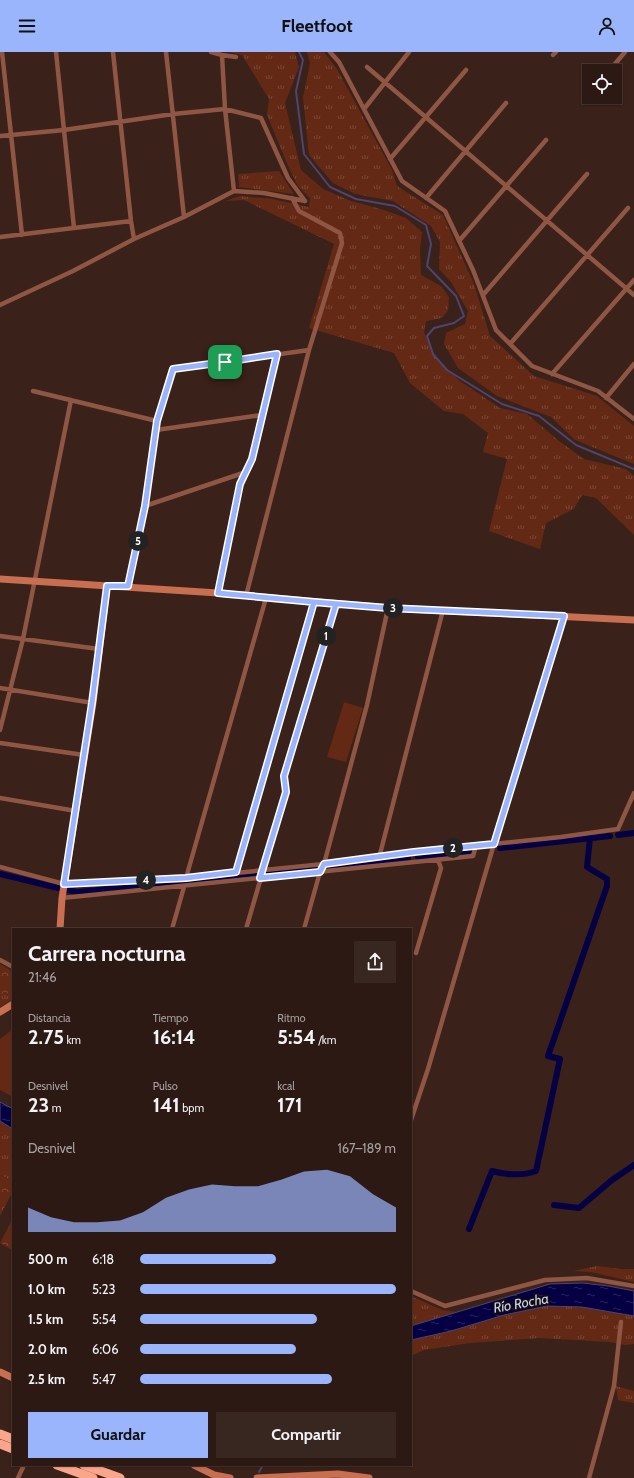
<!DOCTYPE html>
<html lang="es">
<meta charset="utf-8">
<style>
:root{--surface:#2c1913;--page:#382621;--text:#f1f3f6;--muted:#a6a0a0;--line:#483833;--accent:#9bb5fd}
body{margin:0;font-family:Cabin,sans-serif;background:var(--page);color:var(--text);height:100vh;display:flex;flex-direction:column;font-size:15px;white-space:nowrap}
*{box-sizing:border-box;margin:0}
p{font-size:13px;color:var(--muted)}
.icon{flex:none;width:22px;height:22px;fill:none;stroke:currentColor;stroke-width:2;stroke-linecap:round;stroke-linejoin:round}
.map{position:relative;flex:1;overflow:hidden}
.side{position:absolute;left:12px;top:876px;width:400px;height:538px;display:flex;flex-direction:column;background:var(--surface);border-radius:0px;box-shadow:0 1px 3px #0004,0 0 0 1px var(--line)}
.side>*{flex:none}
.fabs{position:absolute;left:582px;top:12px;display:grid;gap:8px}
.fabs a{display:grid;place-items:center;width:40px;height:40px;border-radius:0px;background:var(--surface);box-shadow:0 1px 3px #0004,0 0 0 1px var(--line);font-size:20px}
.pin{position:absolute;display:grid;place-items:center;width:34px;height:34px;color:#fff;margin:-17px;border-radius:8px;box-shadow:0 2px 6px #0006}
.km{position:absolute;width:20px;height:20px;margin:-10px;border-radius:50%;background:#222;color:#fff;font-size:11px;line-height:20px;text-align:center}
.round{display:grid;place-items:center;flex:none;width:42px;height:42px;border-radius:0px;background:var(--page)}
.head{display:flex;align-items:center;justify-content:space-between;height:68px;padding:0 16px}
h1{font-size:22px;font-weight:700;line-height:30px}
.stats{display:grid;grid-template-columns:repeat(3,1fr);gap:6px;height:68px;padding:4px 16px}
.stats div{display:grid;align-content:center}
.stats b{font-size:20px;font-weight:700}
.stats small{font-size:11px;font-weight:400}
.stats p{font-size:11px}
.chart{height:112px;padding:8px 16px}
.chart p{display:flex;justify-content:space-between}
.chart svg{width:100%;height:72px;margin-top:4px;fill:var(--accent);opacity:.7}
.button{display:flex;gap:8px;margin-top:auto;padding:8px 16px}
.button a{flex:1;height:46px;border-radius:0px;background:var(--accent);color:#111;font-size:16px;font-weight:700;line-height:46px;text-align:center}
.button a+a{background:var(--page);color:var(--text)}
ul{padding:0 16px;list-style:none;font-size:13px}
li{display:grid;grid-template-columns:64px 48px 1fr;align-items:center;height:30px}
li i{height:10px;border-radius:5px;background:var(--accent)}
header{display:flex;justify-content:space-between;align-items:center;height:52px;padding:0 16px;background:var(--accent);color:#111;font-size:18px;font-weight:700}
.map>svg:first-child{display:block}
.grass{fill:url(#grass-tufts)}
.forest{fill:url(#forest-crowns)}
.garden{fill:#642915}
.water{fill:url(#water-ripples);stroke:#4c4471}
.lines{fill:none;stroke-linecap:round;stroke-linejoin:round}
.stream{stroke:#4c4471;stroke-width:2}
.canal{stroke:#040043;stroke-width:6}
.street{stroke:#8f5644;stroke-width:4.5}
.secondary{stroke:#c86e51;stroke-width:7}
.highway{stroke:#fba68b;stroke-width:9}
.route-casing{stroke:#fff;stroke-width:8}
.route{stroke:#9bb5fd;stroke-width:5}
.labels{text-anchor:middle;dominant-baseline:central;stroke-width:3.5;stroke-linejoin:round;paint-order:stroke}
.water-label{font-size:14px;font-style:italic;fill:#c6d6ff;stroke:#190e0a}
</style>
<header><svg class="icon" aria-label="menu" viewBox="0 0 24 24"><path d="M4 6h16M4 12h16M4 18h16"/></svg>Fleetfoot<svg class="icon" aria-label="person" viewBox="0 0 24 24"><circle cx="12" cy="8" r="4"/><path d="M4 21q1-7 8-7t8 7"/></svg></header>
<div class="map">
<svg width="634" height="1426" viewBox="0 0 634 1426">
<defs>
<pattern id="grass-tufts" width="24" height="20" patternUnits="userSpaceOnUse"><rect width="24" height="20" fill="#642915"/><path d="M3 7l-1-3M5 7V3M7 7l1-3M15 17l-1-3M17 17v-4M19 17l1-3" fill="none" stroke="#7b4837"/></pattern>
<pattern id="forest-crowns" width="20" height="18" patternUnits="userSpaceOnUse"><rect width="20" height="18" fill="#642915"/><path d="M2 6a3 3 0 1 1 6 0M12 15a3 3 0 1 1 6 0" fill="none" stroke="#7b4837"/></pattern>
<pattern id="water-ripples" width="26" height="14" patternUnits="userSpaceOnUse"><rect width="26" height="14" fill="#040043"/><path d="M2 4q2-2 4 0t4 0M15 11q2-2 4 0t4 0" fill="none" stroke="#29255e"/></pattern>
</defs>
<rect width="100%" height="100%" fill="#3a2119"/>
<path class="grass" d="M229,0H295L299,15L285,51L301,118L323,137L351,149L384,158L406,166L422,180L420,197L421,223L441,234L449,245L448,258L442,266L426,269L424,280L437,308L460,329L500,356L527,362L559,389L584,407L626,417L634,424V483L596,446L582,443L574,457L546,471L540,497L489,479L507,407L483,400L488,381L463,362L444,359L410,331L394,301L309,276L334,192L244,148L225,149L240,144L272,147L309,155L310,146L298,134L288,114L267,63L269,47L242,3Z
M307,0H324L337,17L392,118L397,134L443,163L474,232L490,284L534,324L597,344L634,374V412L575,388L551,365L497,344L458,316L444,292L446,281L465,272L468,259L451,230L439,217L440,190L431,174L393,149L355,142L333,131L309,103L303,46L310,11Z
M279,119L294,142L239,135L238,122Z
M0,912L13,920V947L0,955Z
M0,1069L13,1077V1129L0,1123Z
M597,1214L621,1217H634V1230L591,1220L573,1219Z
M411,1244L442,1258L457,1260L411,1274Z
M547,1254L582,1255L634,1264V1292L625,1293L610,1290L540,1286L470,1291L424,1298L411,1304V1288L452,1279L504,1263Z
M616,1334L634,1339V1351L618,1348Z"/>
<path class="forest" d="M0,912L13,920V938L12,940L0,944Z
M0,1123L13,1129V1139L0,1164Z
M13,1166V1197L12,1198L0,1191Z"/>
<path class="garden" d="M344,650L363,656L346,710L327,705Z
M13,977V1045L0,1038V987Z"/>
<path class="water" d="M0,1050L13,1057V1077L0,1069Z
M583,1231L608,1234L634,1239V1264L582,1255L547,1254L504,1263L451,1279L411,1288V1274L550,1232Z"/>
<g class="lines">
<path class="stream" d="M299,0L303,8L296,39L304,102L330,135L356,147L395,154L426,173L431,192L427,214L456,244L464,264L454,271L434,276L427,284L433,302L447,318L502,352L539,364L576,393L634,417
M340,1414V1413
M259,1420L263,1413"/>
<path class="canal" d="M618,783L634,781
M500,796L610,784
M418,805L469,799
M325,816L408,806
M0,822L58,836
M266,823L315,817
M68,838L77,840L256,824
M554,1153L579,1156L612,1128L634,1113
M469,1177L492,1119C507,1123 522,1124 536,1119L560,1007L548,1004L607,834V827L587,815L590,786"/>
<path class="street" d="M2,0L22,183
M56,0L74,176
M113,0L131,169L134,187
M166,0L184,165
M211,0L222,3L236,5
M330,0L339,10L402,129L445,159L473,218L496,278L532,314L598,339L634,367
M222,3L225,57L234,139
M553,3L556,0
M367,15L634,243
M609,19L625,0
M364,57L409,0
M0,84L64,78L173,62L225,57L261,66L288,126L305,149
M390,107L466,18
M426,146L506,51
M0,185L131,169
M459,189L546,88
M483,243L587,122
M0,253L73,219L134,187L184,165L234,139L264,141L305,149
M510,292L628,156
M552,322L634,228
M33,339L157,369
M606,346L634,312
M156,378L262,363
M145,454L246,420
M128,534L145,454L157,369L173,317L309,298
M218,541L240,432L252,407L277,302
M246,544L309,298L342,191L340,181L299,159L292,146
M0,584L99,597
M0,636L93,651
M0,678L23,587L71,348
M0,691L84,703
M0,746L76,759
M379,806L443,558
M0,815L64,832L186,826L324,812L414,800L561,785L618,777L634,741
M236,820L314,550
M186,826L266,546
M62,846L473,804L476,794
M172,877L184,835
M246,877L286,740L284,723L336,552
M304,877L320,820L324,812L367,653L388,556
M416,901L441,816L438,808
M0,908L13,915
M411,1068L428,1017L494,792L564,564
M411,1239L445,1254L545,1228L587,1226L634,1234
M18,1426L24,1413
M589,1426L614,1334L621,1270"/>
<path class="secondary" d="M0,527L218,541L388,556L634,568
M60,877L62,846L93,651L107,534
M0,960L13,952
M0,1320L13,1326
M194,1413L214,1423L230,1426
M257,1426L338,1422L369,1426"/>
<path class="highway" d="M0,1382L13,1387
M0,1392L13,1397
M57,1413L93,1426
M84,1413L120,1426"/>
</g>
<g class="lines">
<defs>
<path id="route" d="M225,310L277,302L252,407L240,432L218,541C257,545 296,548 336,552L284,724L286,740L260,826L320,820L324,812L414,800L494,792L564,564L388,556L314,550L236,820L186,826L64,832L92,651L107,534H128L145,454L157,369L173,317L225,310"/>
</defs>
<use href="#route" class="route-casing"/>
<use href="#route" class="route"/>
</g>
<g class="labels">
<g class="water-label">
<text transform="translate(521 1251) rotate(-10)">Río Rocha</text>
</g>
</g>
</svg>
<div class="fabs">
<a><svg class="icon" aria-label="locate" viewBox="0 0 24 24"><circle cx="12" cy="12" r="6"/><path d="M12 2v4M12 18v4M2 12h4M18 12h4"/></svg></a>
</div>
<div class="pin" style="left:225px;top:310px;background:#1e9e55"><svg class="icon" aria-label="arrive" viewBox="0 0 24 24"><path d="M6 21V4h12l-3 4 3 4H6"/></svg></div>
<b class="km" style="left:326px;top:584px">1</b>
<b class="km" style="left:453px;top:796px">2</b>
<b class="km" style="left:393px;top:556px">3</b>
<b class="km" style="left:146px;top:828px">4</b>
<b class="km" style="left:138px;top:489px">5</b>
<section class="side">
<div class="head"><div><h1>Carrera nocturna</h1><p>21:46</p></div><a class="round"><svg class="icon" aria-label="share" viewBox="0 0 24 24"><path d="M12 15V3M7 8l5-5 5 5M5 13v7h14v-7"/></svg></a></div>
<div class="stats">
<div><p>Distancia</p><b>2.75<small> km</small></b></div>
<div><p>Tiempo</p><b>16:14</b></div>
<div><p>Ritmo</p><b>5:54<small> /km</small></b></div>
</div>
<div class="stats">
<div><p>Desnivel</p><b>23<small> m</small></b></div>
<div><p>Pulso</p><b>141<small> bpm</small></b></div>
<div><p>kcal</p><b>171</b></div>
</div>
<div class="chart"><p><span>Desnivel</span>167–189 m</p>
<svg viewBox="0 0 160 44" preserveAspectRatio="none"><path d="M0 44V29L10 35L20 38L30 38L40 37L50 32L60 23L70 18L80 15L90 16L100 16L110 12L120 7L130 6L140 10L150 21L160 29V44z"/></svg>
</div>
<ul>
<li><b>500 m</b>6:18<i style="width:53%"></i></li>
<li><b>1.0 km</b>5:23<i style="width:100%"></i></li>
<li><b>1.5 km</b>5:54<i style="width:69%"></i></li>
<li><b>2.0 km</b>6:06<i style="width:61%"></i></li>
<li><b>2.5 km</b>5:47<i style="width:75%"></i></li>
</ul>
<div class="button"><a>Guardar</a><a>Compartir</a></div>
</section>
</div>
